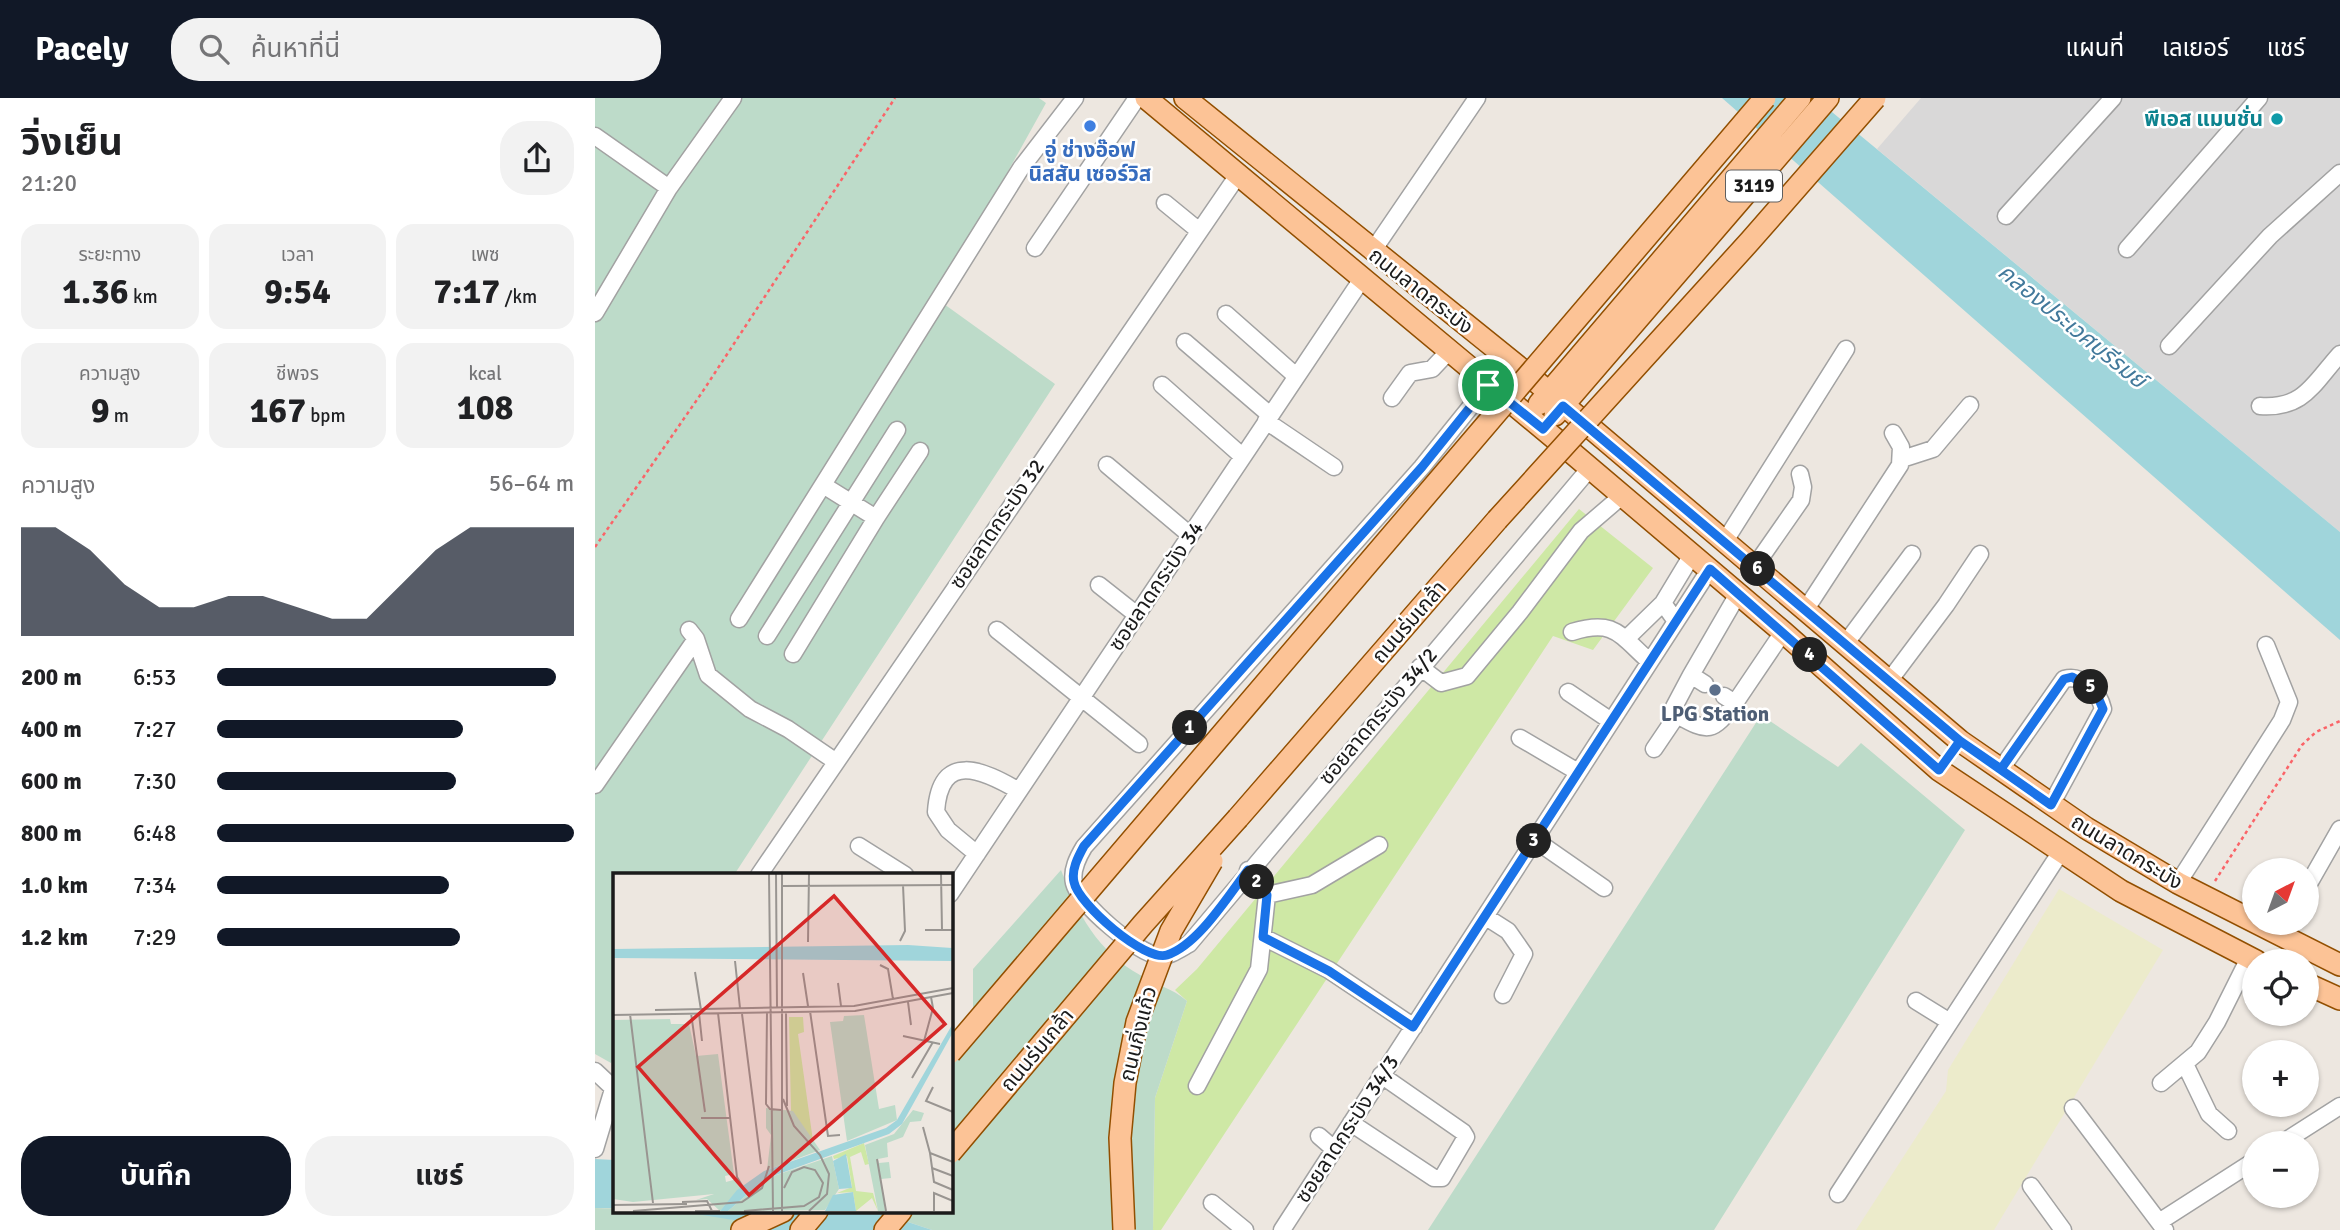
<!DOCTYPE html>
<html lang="th">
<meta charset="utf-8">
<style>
:root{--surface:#fff;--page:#f2f2f2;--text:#202124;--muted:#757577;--accent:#111827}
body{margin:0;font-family:Signika,"Noto Sans Thai",sans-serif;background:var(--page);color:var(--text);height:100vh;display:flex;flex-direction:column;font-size:26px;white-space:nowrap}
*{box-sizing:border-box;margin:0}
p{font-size:23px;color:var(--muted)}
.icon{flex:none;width:38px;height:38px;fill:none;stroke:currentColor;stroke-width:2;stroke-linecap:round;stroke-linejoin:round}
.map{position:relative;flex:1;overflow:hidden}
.panel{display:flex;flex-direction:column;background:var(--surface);width:595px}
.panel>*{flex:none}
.needle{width:46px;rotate:41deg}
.tools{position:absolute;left:1647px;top:760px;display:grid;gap:14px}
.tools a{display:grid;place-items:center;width:77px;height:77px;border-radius:50%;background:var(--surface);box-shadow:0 2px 5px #0004;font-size:35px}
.pin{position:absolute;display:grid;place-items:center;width:60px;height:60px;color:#fff;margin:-30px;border:4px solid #fff;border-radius:50%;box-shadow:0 2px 7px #0007}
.km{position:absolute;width:35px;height:35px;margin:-18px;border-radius:50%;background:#222;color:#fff;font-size:19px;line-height:35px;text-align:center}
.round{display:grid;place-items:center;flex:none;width:74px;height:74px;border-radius:28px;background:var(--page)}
.overview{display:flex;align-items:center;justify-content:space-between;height:119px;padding:0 21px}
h1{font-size:38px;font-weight:700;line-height:52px}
.stats{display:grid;grid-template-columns:repeat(3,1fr);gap:10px;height:119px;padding:7px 21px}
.stats div{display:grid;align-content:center;border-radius:18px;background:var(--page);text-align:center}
.stats b{font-size:35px;font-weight:700}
.stats small{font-size:19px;font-weight:400}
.stats p{font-size:19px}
.chart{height:196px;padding:14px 21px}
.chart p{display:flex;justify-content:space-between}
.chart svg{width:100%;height:126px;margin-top:7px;fill:var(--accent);opacity:.7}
.action{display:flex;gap:14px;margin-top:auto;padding:14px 21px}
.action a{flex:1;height:80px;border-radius:28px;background:var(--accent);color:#fff;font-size:28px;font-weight:700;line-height:80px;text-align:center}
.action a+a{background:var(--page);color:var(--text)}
ul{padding:0 21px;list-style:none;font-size:23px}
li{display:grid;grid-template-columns:112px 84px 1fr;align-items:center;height:52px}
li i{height:18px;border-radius:9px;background:var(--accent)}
header{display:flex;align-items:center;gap:42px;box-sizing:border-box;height:98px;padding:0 35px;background:var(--accent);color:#fff}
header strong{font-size:33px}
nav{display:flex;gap:38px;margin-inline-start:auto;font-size:24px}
.search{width:490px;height:63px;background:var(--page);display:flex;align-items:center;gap:18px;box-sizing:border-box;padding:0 24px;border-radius:28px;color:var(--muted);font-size:26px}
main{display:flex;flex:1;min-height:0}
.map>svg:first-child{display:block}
.residential{fill:#d9d8d8}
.farmland{fill:#ecebcb}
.grass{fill:#cee8a5}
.wetland{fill:#bddbc9}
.water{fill:#a0d5db}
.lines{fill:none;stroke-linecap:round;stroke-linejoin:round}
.minor-casing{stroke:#a2a2a2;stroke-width:19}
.major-casing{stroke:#924f00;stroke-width:24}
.path{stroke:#fa6468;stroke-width:2.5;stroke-dasharray:3.5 3.5;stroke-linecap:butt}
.minor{stroke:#fff;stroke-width:16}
.major{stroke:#fcc396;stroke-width:21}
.major-bridge-casing{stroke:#924f00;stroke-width:24;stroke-linecap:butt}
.major-bridge{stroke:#fcc396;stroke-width:21}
.route-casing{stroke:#fff;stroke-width:14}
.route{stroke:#1a73e8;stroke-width:9}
.culture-dot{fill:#0f9aa8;stroke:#fff;stroke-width:2.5}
.shop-dot{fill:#3f7fe0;stroke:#fff;stroke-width:2.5}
.service-dot{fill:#5c6f8a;stroke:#fff;stroke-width:2.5}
.labels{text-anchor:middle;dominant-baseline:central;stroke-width:5;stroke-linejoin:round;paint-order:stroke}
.shield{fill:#fff;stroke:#5f5f5f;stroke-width:2}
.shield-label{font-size:19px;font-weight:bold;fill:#1b1b1b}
.culture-label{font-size:21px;font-weight:bold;fill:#0d838f;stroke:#fff;text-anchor:end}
.shop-label{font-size:21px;font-weight:bold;fill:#366cbe;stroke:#fff}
.street-label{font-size:21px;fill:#1b1b1b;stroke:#fff}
.service-label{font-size:21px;font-weight:bold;fill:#4e5e75;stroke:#fff}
.water-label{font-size:23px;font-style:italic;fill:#42799b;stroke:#fff}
.inset-road{fill:none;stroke:#999591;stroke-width:2}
.view{fill:#d62828;fill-opacity:0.15;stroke:#d62828;stroke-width:3.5}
.inset-edge{fill:none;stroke:#1b1b1b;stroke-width:3.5}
</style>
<header>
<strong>Pacely</strong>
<div class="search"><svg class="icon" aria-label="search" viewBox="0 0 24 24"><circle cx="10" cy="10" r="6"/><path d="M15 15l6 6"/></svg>ค้นหาที่นี่</div>
<nav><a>แผนที่</a><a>เลเยอร์</a><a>แชร์</a></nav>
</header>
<main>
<section class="panel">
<div class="overview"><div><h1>วิ่งเย็น</h1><p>21:20</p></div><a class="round"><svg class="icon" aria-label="share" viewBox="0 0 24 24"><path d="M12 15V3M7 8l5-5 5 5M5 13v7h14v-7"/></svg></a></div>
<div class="stats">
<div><p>ระยะทาง</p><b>1.36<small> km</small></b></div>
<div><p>เวลา</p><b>9:54</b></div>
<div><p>เพซ</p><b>7:17<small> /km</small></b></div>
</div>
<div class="stats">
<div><p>ความสูง</p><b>9<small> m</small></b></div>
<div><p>ชีพจร</p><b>167<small> bpm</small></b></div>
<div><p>kcal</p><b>108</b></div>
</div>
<div class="chart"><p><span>ความสูง</span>56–64 m</p>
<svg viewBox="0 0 160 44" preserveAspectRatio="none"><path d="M0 44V6L10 6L20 14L30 26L40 34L50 34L60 30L70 30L80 34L90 38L100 38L110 26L120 14L130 6L140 6L150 6L160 6V44z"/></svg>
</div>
<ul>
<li><b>200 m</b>6:53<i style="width:95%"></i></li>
<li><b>400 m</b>7:27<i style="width:69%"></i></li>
<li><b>600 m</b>7:30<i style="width:67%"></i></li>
<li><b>800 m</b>6:48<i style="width:100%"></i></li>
<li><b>1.0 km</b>7:34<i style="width:65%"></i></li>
<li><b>1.2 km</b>7:29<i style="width:68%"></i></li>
</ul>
<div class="action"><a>บันทึก</a><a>แชร์</a></div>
</section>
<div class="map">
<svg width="1745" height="1132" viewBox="0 0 1745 1132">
<rect width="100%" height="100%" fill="#ede7e0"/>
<path class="residential" d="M1326,0H1745V434L1282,51Z"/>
<path class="farmland" d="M1464,791L1568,852L1399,1132H1261L1351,993L1353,972Z"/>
<path class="grass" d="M984,411L1058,470L998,552L958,538L566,1132H558L560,1000L592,903L580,892L602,871Z"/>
<path class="wetland" d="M0,0H444L451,5L342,201L460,286L139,777H19V959L16,965L0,956Z
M1166,617L1243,669L1266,645L1370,732L1119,1132H833Z
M466,772C482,815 503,854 545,877C561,887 577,890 592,903L560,1000L558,1132H337L280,1113H355V955L378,928V871Z
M0,1110C52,1111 119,1110 170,1132H0Z"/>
<path class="water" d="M1127,0H1220L1745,434V542Z
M0,1061L19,1062V1110H0Z
M82,1113H280L337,1132H170L151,1124Z"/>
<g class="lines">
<defs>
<path id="minor" d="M0,38L74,90
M570,105L603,132
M1411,118L1518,0
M440,150L542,0
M1532,151L1664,0
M777,154L882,0
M0,215L74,90L138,0
M631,216L701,278
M590,244L675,317
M1574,248L1675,138L1745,75
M567,287L647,358
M893,287L827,369L489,749C483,759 476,772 479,785C484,806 543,856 564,858C574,859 585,851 594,846L995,370
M797,300L815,275L837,271L853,254
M1665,308C1709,311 1718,286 1745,256
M671,323L739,369
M1307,361L1338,351L1375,307
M512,367L595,437
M228,387L281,420L325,353
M1130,443L1251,251
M1160,468L1206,402L1208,389L1205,376
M504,487L542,517
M1211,511L1305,367L1306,349L1298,335
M144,521L426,70L480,0
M1080,522L1068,505L1097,457
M94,532L101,541L113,577L155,611L193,631L240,663
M402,532L544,646
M977,534C1019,521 1024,536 1054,563
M172,538L302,332
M1031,541L1068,505
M1251,545L1317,456
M198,556L281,420
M825,569L846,585L872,578L925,514L986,433L1028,397
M1096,577L1079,609L1082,617C1114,635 1117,635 1140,605
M1294,583L1351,507L1385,456
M1110,586L1096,577L1143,496
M973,594L1016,623
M1129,598L1140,605L1188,534
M925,640L983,674
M1059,651L1082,617
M1406,671L1469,581C1488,576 1504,594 1508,611L1456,707
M0,687L101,541
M940,742L1009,790
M264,748L310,777
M382,756L353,732L341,714C345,652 388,672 424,693
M164,777L643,77
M1583,785L1687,622L1694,604L1671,547
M1712,789L1745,731
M355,796L767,181
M672,797L717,787L784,747
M891,819L913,833L929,856L908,897
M668,839L734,872L819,929
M1321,903L1355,924
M1590,966L1614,1016L1633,1033
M0,973L17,989
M1566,985L1603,954L1622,924L1654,860
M602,988L664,871L672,797L653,772
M1478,1010L1570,1132
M756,1025L839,1080H847L871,1039L868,1034L786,977
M724,1038L739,1051
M1687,1045L1745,1008
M0,1051L19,988
M1436,1088L1468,1132
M1243,1096L1465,755
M617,1105L650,1132
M1564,1124L1659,1063
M687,1132L1115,471"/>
<path id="major" d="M551,0L976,354L1188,534L1344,672L1526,793L1661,863
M590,0L931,275L1365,643L1491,730L1583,785L1745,867
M944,306L1205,0
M960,317L1233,0
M643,720L902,422
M1712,886L1745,901
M147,1132L188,1113
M206,1132L222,1113
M290,1132L306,1113"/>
</defs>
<use href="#minor" class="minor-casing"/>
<use href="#major" class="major-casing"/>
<path class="path" d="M0,449L106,296L300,0
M1620,783L1707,647L1721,634L1745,623"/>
<use href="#minor" class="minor"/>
<use href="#major" class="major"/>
<defs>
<path id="major-bridge" d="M902,422L1155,143L1280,0
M355,955L1170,0
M355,1055L548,826L643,720
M529,1132L525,1040L530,985L542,924L576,833L617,763"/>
</defs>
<use href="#major-bridge" class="major-bridge-casing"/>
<use href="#major-bridge" class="major-bridge"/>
</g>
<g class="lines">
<defs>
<path id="route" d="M893,287L827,369L489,748C483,759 476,772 479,784C483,806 550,864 572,857C603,847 633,798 653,772L672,797L668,839L734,873L818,929L1115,471L1344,672L1365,643L1456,707L1508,611L1500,592L1477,579L1469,581L1406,671L1365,643L968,308L948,331L893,287"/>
</defs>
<use href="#route" class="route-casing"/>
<use href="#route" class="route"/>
</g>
<circle class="culture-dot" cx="1682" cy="21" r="7"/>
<circle class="shop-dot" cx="495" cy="28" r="7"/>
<circle class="service-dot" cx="1120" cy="592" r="7"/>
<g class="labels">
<rect class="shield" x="1131" y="72.5" width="56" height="31" rx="5"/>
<g class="shield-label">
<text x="1159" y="88">3119</text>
</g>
<g class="culture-label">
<text x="1668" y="21">พีเอส แมนชั่น</text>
</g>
<g class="shop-label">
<text x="495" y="52">อู่ ช่างอ๊อฟ<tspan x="495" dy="24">นิสสัน เซอร์วิส</tspan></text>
</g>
<g class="street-label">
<text transform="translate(826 193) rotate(38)">ถนนลาดกระบัง</text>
<text transform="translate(402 426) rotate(-56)">ซอยลาดกระบัง 32</text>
<text transform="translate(561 488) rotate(-56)">ซอยลาดกระบัง 34</text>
<text transform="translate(814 524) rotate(-49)">ถนนร่มเกล้า</text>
<text transform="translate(783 618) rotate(-50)">ซอยลาดกระบัง 34/2</text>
<text transform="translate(1532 754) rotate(31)">ถนนลาดกระบัง</text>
<text transform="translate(543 936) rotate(-76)">ถนนกิ่งแก้ว</text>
<text transform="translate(442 952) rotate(-50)">ถนนร่มเกล้า</text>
<text transform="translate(752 1031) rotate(-57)">ซอยลาดกระบัง 34/3</text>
</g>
<g class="service-label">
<text x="1120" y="616">LPG Station</text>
</g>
<g class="water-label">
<text transform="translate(1477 228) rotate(39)">คลองประเวศบุรีรมย์</text>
</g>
</g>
<g transform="translate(18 775)">
<rect width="340" height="340" fill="#ede7e0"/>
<path d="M176,144H190L191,159L185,161L200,268L178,238ZM251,270L256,291L252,292L248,279L237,284L243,318L260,320L265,338L259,325L243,338L240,319L224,320L239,314L234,283L221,286L220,283Z" fill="#cee8a5"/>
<path d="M251,142L266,236L282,232L284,247L234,268L217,149L230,148L231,143ZM57,146L58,151H76L83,183L105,181L121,301L112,303L113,309L124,306L128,314L107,338L94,326L83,327L101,321L20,329L0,326V147ZM153,235L180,238L207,277L154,297L158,262L153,255ZM300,237L311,240L308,248L297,249L290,264L274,270L275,284L265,286L266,290L276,289L278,305L268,306L272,338H265L252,272L281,261ZM219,283L226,316L212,337L115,338L152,306Z" fill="#bddbc9"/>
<path d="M295,72L339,75L340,88L0,85V76ZM339,152V161L289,251L276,261L152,306L115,338H107L124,317L151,298L273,255L284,247ZM233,281L239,315L226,316L220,288ZM240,319L243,338H212L220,322Z" fill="#a0d5db"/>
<path class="inset-road" d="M156,1L160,338M163,1L164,134M169,1V338M328,1L329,57M170,13L340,12M312,57H339M287,68L292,58L290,12M195,69L196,1M122,88L127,135M267,92L275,96L280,126M82,99L88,137M190,100L195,133M225,110L228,133M295,129L298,152M42,137L241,133L340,115M197,138L215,263L227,262M154,139L153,231L157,236L168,237M173,139L174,233M78,140L92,239M86,140L89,168M105,140L124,304L134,321M17,141L40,330M129,141L148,291M0,142L242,138L340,120M290,163L327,171M311,168L320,135L318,124M299,205L320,169M320,214L313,228L340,239M170,226L181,253L207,282L216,301L214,321L196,338M88,245H117M310,254L317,280L340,289M317,280L321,309L340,317M264,286L273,338M319,295L340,303M69,329L94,328L99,338M0,332L74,331M20,338L129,329L149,315L156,293M82,338H107M131,338L191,333L206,324L210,310L202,297L191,294L179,299L171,315M321,338V320L340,328"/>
<path class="view" d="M221,23L332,151L136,322L25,194Z"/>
<rect width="340" height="340" class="inset-edge"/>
</g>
</svg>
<div class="tools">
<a><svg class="needle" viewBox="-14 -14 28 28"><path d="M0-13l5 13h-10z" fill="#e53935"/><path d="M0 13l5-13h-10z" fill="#757577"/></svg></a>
<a><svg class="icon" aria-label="locate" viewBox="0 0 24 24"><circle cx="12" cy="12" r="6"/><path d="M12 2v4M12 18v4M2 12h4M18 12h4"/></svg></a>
<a>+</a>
<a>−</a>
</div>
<div class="pin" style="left:893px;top:287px;background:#1e9e55"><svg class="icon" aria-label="arrive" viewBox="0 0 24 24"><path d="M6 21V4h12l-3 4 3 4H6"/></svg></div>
<b class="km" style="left:595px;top:630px">1</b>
<b class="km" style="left:662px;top:784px">2</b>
<b class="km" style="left:939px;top:743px">3</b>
<b class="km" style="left:1215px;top:557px">4</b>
<b class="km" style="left:1496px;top:589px">5</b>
<b class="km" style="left:1163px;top:471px">6</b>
</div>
</main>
